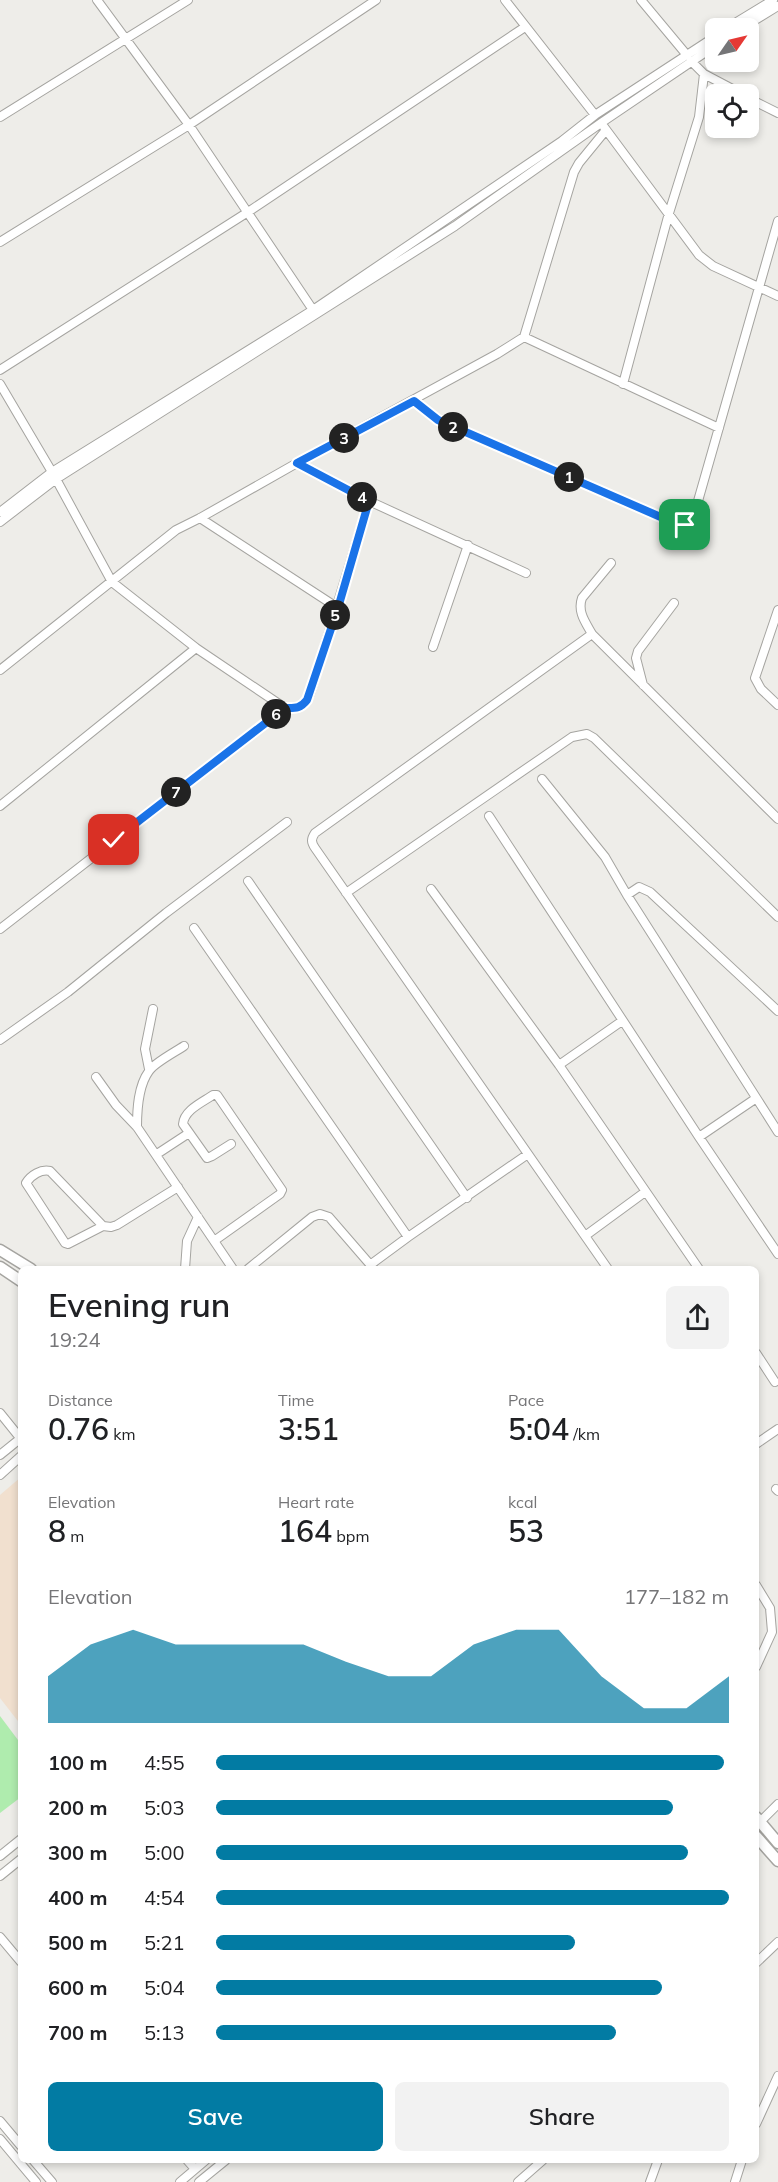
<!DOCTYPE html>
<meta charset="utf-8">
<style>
:root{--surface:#fff;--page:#f2f2f2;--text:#202124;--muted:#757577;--accent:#027ba3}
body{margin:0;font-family:Mulish,sans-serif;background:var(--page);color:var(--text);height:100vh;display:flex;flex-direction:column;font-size:22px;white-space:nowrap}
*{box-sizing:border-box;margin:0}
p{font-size:20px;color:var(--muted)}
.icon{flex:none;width:33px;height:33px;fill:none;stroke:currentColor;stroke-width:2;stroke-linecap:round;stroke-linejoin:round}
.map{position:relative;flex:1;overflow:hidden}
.details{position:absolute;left:18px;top:1266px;width:741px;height:897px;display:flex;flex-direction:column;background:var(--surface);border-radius:9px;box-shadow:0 3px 9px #0003}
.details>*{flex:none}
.needle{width:39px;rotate:56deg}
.fabs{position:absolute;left:705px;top:18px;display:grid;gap:12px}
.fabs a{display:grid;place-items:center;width:54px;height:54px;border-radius:9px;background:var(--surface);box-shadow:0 3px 9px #0003;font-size:30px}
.pin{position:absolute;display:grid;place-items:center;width:51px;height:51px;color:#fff;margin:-26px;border-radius:12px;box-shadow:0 3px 9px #0006}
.km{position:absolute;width:30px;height:30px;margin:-15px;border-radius:50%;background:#222;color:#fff;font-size:16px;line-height:30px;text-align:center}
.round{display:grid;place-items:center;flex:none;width:63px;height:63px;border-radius:9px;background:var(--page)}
.summary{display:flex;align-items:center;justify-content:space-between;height:102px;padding:0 30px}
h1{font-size:33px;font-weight:600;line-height:45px}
.stats{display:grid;grid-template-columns:repeat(3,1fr);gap:9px;height:102px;padding:6px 30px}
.stats div{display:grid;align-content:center}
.stats b{font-size:30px;font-weight:600}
.stats small{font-size:16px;font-weight:400}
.stats p{font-size:16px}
.chart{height:168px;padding:12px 30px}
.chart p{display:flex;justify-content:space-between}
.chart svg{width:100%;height:108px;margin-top:6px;fill:var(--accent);opacity:.7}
.cta{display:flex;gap:12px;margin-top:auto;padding:12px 30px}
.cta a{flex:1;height:69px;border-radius:9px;background:var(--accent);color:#fff;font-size:24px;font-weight:600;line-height:69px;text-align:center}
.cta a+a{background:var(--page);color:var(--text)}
ul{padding:0 30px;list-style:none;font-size:20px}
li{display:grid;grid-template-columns:96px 72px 1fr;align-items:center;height:45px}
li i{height:15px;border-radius:8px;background:var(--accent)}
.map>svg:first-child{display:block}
.education{fill:#f1e0cf}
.garden{fill:#afecae}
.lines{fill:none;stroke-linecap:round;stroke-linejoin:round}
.street-casing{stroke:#a5a4a0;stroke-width:10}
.secondary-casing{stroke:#a5a4a0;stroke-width:13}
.street{stroke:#fff;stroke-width:8}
.secondary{stroke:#fff;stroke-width:10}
.route-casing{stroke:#fff;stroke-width:12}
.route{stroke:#1a73e8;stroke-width:8}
</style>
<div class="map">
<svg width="778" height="2182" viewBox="0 0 778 2182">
<rect width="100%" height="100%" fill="#eeede9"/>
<path class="education" d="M21,1477V1725L0,1698V1495Z"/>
<path class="garden" d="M0,1716L21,1744V1797L0,1813Z"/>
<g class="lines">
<defs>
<path id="street" d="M97,0L189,125L313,310
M505,0L595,115
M641,0L686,54
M727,28L773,0
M742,28L778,6
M691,61L704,74L742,94
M748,98L778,113
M0,117L188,0
M604,127L699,255L713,266L778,296
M0,242L189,125L376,0
M524,337L719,428
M0,370L248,212L525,27
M0,384L52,472
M623,384L669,213L699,117L704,74
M414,401L438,420L679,525C687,525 690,522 694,515L778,221
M297,463L369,501L526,573
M56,479L112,582L196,648L285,708
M0,512L52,472L313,310L562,141L595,115L716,36
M200,518L338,608
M0,522L56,479L455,226L601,123L716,45
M778,610L755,678L761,689L778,705
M592,634C586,623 577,612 582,598L611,563
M433,647L468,545
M0,670L176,530L200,518L297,463L497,354L524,337L574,172L579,163L606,130
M643,685L636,658L638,651L674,603
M542,779L605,857L627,895L778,1132
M0,806L196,648
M489,816L699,1137L778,1254
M248,881L467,1198
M431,889L559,1065L699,1269
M346,893L572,737L587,734L594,738L778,917
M627,895L639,887L650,892L778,1011
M194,928L408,1237
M0,929L285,708C298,709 304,707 310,694L369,501
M0,1040L68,992L166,913L287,822
M559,1065L622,1021
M149,1069L145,1049L153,1009
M96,1077L116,1105L137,1127L233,1269
M137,1127C137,1109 138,1086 149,1071C154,1063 175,1052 184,1046
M699,1137L755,1099
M157,1154L189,1133
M103,1226L50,1171C41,1169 31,1175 26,1183L65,1243L68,1244L103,1226L111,1227L117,1225L178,1187
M585,1236L645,1192
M214,1241L280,1194L282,1190L217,1095H213C203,1102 184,1110 183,1124L207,1158L212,1156L231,1144
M370,1265L408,1237L528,1154
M185,1269L187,1241L198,1217
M248,1269L312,1217L320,1214L329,1217L374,1269
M608,1269L315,848C311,842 311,839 315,833L592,634L778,819
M756,1353L775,1382
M0,1413L21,1439
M756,1444L778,1429
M0,1455L21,1438
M0,1475L21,1456
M776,1489L778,1491
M756,1585L770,1608L772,1632L756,1667
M760,1822L778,1804
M0,1856L21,1839
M0,1876L21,1859
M0,1937L21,1962
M756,1963L778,1942
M0,2121L21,2146
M756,2124L778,2076
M0,2139L36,2182
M33,2160L52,2182
M187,2160L195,2169
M180,2182L206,2160
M199,2182L226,2160
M518,2182L543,2160
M650,2182L658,2160
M735,2182L742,2160"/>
<path id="secondary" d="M0,1250L31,1269
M0,1267L21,1281
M756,1817L778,1843
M756,1836L778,1861"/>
</defs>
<use href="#street" class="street-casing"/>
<use href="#secondary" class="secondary-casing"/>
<use href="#street" class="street"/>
<use href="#secondary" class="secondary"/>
</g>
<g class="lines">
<defs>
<path id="route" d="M114,840L285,708C295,708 300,709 307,700L338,608L369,501L297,463L414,401L438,420L679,525H685"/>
</defs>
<use href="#route" class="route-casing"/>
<use href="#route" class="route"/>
</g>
</svg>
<div class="fabs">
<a><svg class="needle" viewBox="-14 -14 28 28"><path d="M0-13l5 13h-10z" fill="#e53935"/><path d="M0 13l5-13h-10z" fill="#757577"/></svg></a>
<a><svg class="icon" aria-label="locate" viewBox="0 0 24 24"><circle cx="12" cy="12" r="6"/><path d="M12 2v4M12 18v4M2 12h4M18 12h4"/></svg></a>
</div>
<div class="pin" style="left:685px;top:525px;background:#1e9e55"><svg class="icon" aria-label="arrive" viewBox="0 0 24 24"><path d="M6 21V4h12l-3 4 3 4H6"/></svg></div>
<div class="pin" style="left:114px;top:840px;background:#d93025"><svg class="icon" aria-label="check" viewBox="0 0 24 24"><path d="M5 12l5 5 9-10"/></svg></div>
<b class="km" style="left:569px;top:477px">1</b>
<b class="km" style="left:453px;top:427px">2</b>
<b class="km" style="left:344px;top:438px">3</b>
<b class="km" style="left:362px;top:497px">4</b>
<b class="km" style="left:335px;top:615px">5</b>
<b class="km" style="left:276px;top:714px">6</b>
<b class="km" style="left:176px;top:792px">7</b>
<section class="details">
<div class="summary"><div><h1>Evening run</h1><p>19:24</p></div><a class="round"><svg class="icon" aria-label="share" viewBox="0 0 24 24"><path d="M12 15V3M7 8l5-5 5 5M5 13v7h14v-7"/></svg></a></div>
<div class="stats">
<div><p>Distance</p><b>0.76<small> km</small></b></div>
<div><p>Time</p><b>3:51</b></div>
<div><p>Pace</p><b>5:04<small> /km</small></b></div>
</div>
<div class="stats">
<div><p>Elevation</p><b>8<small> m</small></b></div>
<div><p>Heart rate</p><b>164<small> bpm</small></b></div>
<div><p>kcal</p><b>53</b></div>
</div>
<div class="chart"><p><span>Elevation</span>177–182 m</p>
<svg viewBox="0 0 160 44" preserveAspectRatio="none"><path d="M0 44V25L10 12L20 6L30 12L40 12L50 12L60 12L70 19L80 25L90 25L100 12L110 6L120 6L130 25L140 38L150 38L160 25V44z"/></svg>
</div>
<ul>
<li><b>100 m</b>4:55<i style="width:99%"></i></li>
<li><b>200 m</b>5:03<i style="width:89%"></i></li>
<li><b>300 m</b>5:00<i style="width:92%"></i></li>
<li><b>400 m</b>4:54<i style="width:100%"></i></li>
<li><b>500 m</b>5:21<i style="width:70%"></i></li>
<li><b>600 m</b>5:04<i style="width:87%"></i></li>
<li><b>700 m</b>5:13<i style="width:78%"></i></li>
</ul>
<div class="cta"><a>Save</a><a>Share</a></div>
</section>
</div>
